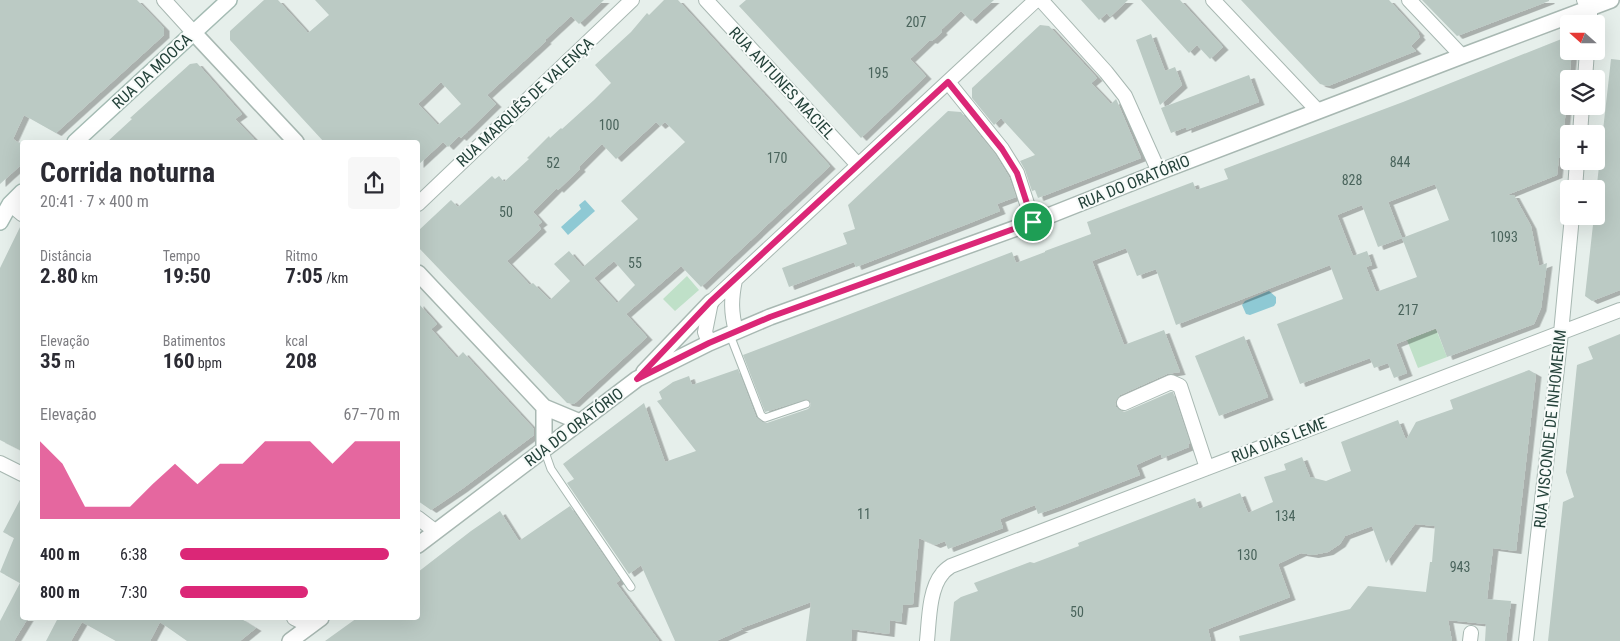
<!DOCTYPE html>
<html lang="pt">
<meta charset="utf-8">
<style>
:root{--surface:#fff;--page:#f7f7f7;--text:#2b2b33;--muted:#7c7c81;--accent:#db2777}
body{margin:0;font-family:"Roboto Condensed",sans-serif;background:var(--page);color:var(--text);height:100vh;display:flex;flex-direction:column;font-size:19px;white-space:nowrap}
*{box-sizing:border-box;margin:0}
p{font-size:16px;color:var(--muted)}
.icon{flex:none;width:28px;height:28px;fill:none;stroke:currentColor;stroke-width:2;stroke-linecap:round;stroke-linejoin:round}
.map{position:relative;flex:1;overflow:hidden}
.details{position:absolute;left:20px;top:140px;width:400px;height:480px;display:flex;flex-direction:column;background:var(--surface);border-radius:5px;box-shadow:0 5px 20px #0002}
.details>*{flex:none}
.needle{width:32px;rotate:291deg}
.controls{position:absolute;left:1560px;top:15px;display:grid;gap:10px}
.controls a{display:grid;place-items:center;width:45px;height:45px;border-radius:5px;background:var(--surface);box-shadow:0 5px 20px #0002;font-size:25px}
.pin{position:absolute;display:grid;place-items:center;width:42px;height:42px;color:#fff;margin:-21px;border:2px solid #fff;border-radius:50%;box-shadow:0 1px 5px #0007}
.round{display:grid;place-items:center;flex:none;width:52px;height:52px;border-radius:5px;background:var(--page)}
.overview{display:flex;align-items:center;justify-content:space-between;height:85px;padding:0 20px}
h1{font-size:28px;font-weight:700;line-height:38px}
.metrics{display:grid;grid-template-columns:repeat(3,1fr);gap:8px;height:85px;padding:5px 20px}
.metrics div{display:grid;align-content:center}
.metrics b{font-size:21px;font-weight:700}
.metrics small{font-size:14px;font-weight:400}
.metrics p{font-size:14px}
.chart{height:140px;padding:10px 20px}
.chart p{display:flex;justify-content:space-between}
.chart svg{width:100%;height:90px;margin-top:5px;fill:var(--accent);opacity:.7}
ul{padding:0 20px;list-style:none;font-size:16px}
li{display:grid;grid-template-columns:80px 60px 1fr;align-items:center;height:38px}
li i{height:12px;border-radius:6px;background:var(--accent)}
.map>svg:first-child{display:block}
.green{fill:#bfe0c8}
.water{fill:#8ec9d4}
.building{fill:#bbcac4;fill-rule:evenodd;filter:url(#shadow)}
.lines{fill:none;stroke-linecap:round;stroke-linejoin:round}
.service-casing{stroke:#a8b8b2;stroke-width:9}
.minor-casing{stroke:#a8b8b2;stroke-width:16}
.tertiary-casing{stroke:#a8b8b2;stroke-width:18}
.secondary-casing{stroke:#a4bbb3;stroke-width:18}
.service{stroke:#fff;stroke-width:7}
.minor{stroke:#fff;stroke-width:14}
.tertiary{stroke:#fff;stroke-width:15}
.secondary{stroke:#fff;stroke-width:15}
.route-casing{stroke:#fff;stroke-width:10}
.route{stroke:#db2777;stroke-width:6}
.labels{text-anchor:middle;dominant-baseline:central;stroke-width:4;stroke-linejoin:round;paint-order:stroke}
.number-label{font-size:14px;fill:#4a645c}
.street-label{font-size:16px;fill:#24423a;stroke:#f7fbf9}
</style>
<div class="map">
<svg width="1620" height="641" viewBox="0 0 1620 641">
<defs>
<filter id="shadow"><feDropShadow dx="5.5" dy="3" stdDeviation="0" flood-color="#0004"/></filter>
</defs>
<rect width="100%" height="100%" fill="#e6efeb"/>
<path class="green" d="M687,276L699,290L675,311L663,299Z
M1436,329L1447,357L1418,368L1407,340Z"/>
<path class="water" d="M585,200L595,211L568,235L561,227L581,209L579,205Z
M1269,291L1276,297V303L1274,306L1250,315L1246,314L1242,305L1245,301Z"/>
<path class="building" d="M0,0H137L164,28V35L56,133L24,115L13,139L22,145V164L0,184Z
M264,0H278L308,33L329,15L315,0H604L579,24L571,16L545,40L546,41L487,95L496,104L461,138L459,136L448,147L443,142L418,165V142H324L230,40V31ZM441,82L461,104L438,125L418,104Z
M664,0H678L830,166L701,287L681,266L626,314L647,337L574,404L567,403L418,247V231L451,200L458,207L492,176L495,179L499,176L504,182L529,159L527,158L549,136L550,138L561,128L562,129L594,100L611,83L595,65L631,32L647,13L649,15ZM656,122L660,126L665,122L685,142L621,201L638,219L583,267L569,251L554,264L570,281L550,300L533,283L530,285L507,261L541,229L538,225L542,222L533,212L557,188L558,190L580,169L579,167L602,144L616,159ZM614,261L635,285L617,303L594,278Z
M746,0H994L971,21L961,11L941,30L942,32L932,41L930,40L910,59L926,76L861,138L739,6Z
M1081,0H1128L1110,17L1107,13L1099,20Z
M1141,0H1180L1223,47L1210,59L1197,45L1189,53Z
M1241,0H1389L1419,33L1418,34L1420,37L1411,46L1416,51L1328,86L1320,84Z
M1422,0H1549V1L1457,36Z
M1040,25L1049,26L1097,78L1091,83L1111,104L1116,99L1117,101L1141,158L1038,198L1035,190L1032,191L1025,170L1020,161L1035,155L1001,118L994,125L972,98V88Z
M1151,34L1165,71L1175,67L1182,85L1160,105L1136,40Z
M1569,36V51H1572L1561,157L1559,158L1557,175L1507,195H1514L1531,226L1539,266L1547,263L1541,308L1534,324L1447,357L1436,328L1396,344L1407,373L1394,378L1388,363L1374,368L1370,358L1300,384L1277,324L1343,299L1330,265L1176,325L1156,269L1137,276L1126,248L1092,261L1124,345L1164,330L1180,372L1167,374L1120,395L1115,402L1116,407L1123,412L1127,411L1171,392H1173L1190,443L1188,444L1189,447L1162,458L1161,454L1136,465L1140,475L1058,507L1038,514L1035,505L1000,519L1003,528L948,549L945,541L935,545L919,538L913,604L903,605L901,622L890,620L889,634L852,629L851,641H806L811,602L739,629H743L716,641H675L641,565L629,574L567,483L574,479L563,464L644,403L665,462L696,451L657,401L662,399L659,392L673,382L689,376L692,385L738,369L756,417L762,422L767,423L808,409L810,407L811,403L807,399L765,412L743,355L1012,252L1016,263L1045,252V251L1091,234L1087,222L1193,182L1196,190L1228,179L1224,169L1403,102ZM1435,184L1449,220L1402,238L1388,202ZM1362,205L1378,247L1402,238L1417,277L1376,292L1366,267L1372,265L1367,251L1353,256L1337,215Z
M1611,59L1620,60V290L1592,301L1585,296L1594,216H1596V193Z
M197,63L242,114L235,119L257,142H107L132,119L130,118L190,64Z
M1249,75L1259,102L1186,130V127L1171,133L1161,108Z
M948,111L961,112L995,154L1009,177L1016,197L997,204L1000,211L970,223L856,267L854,262L789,287L782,268L847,244L843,233L855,229L848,205Z
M22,223V451L0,440V268Z
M418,303L437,324L431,329L457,358L463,352L534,429V435L462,489L431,510L418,501Z
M1620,334V641H1548L1563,502L1574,497L1566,472L1577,365L1593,359L1588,347Z
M1244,336L1268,397L1219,416L1195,356Z
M1529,370L1536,374L1516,551L1493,548L1487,599L1511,601L1506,641H1485L1486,624L1448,620L1452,641H1240L1239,636L1350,609L1368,586L1426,592L1430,562H1432L1435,526L1415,524L1386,563L1372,526L1345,536L1340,544L1328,552L1313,555L1301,553L1278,564L1290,597L1208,629L1211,641H950L954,602L961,597L978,591L974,583L1030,562L1034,563L1079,546L1078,543L1195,498L1199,509L1240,493L1248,513L1273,502L1264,477L1286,470L1284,464L1302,457L1310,477L1326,481L1351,471L1341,442L1398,420L1406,440L1416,422L1453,409L1450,400Z
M22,496V618H28L14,641H0V621L20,583L0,572L14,538L3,532Z
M570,506L620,580L616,583L659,641H325L357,618H418V572L471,531L500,511L519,541Z
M58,618H240L256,628L240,641H187L160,622L150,641H116L82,622L71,641H46Z"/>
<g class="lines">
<defs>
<path id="service" d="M730,335L761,415L765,418L806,404
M544,449L551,469L631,587"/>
<path id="minor" d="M164,0L194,33
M706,0L858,165
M1041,0L1106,72L1125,96L1159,172
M1213,0L1318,111
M1409,0L1462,56
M1584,0L1590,8V24
M1585,79L1587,51
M948,82L1002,149L1017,173L1033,222
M1580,134L1582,106
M1575,189L1577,161
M10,204L22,214
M418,204L632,0
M735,280C731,299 731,313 736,331
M709,343L705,332L711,302L1036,0
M1124,403L1171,382L1180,386L1207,468
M0,463L22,474
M418,518L435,531
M294,618L310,626
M927,641C929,622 929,589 942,574C944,571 948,568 951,566L1620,310
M1470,641L1471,633
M1526,641L1561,333L1572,216"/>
<path id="tertiary" d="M194,33L296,142
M418,273L544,407L580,422
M644,372L711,302
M544,407V449
M418,545L637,379L709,343L770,317L1033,222L1159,172L1462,56L1611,0
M290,641L321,618"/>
<path id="secondary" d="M75,142L229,0
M0,222L10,204L22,192"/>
</defs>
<use href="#service" class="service-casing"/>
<use href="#minor" class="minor-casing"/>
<use href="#tertiary" class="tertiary-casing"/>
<use href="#secondary" class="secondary-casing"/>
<use href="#service" class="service"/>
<use href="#minor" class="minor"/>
<use href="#tertiary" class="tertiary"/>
<use href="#secondary" class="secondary"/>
</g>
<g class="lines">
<defs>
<path id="route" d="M948,82L1002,149L1017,173L1033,222L770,317L709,343L637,379L710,302Z"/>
</defs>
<use href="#route" class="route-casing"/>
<use href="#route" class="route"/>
</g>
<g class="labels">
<g class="number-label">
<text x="916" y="22">207</text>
<text x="878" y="73">195</text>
<text x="609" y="125">100</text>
<text x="777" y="158">170</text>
<text x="1400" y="162">844</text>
<text x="553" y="163">52</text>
<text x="1352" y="180">828</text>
<text x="506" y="212">50</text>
<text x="1504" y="237">1093</text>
<text x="635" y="263">55</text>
<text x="1408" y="310">217</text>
<text x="864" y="514">11</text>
<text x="1285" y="516">134</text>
<text x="1247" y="555">130</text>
<text x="1460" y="567">943</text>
<text x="1077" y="612">50</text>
</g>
<g class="street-label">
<text transform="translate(152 71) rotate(-43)">RUA DA MOOCA</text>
<text transform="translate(782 83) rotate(47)">RUA ANTUNES MACIEL</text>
<text transform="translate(525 102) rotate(-43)">RUA MARQUÊS DE VALENÇA</text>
<text transform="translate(1134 182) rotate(-22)">RUA DO ORATÓRIO</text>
<text transform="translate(574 427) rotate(-37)">RUA DO ORATÓRIO</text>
<text transform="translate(1550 429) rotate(-84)">RUA VISCONDE DE INHOMERIM</text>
<text transform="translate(1279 440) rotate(-21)">RUA DIAS LEME</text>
</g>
</g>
</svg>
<div class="controls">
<a><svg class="needle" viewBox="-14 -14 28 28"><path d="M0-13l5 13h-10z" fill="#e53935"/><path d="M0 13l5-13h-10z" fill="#7c7c81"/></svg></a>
<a><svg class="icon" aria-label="layers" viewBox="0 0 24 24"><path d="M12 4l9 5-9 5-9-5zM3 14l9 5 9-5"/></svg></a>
<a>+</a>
<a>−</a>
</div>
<div class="pin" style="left:1033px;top:222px;background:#1e9e55"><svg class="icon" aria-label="arrive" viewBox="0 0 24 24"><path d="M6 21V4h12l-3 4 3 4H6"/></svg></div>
<section class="details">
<div class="overview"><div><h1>Corrida noturna</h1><p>20:41 · 7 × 400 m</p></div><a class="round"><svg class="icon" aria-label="share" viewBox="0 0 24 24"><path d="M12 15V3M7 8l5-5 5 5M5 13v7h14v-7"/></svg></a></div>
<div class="metrics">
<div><p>Distância</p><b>2.80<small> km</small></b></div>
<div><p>Tempo</p><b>19:50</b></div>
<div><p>Ritmo</p><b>7:05<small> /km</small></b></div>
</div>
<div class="metrics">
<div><p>Elevação</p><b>35<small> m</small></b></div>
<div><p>Batimentos</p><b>160<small> bpm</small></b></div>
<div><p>kcal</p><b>208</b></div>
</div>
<div class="chart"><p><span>Elevação</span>67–70 m</p>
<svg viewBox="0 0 160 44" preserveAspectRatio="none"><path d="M0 44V6L10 17L20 38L30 38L40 38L50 27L60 17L70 27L80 17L90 17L100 6L110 6L120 6L130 17L140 6L150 6L160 6V44z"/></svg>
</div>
<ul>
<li><b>400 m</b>6:38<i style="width:95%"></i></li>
<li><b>800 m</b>7:30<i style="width:58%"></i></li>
</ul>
</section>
</div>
